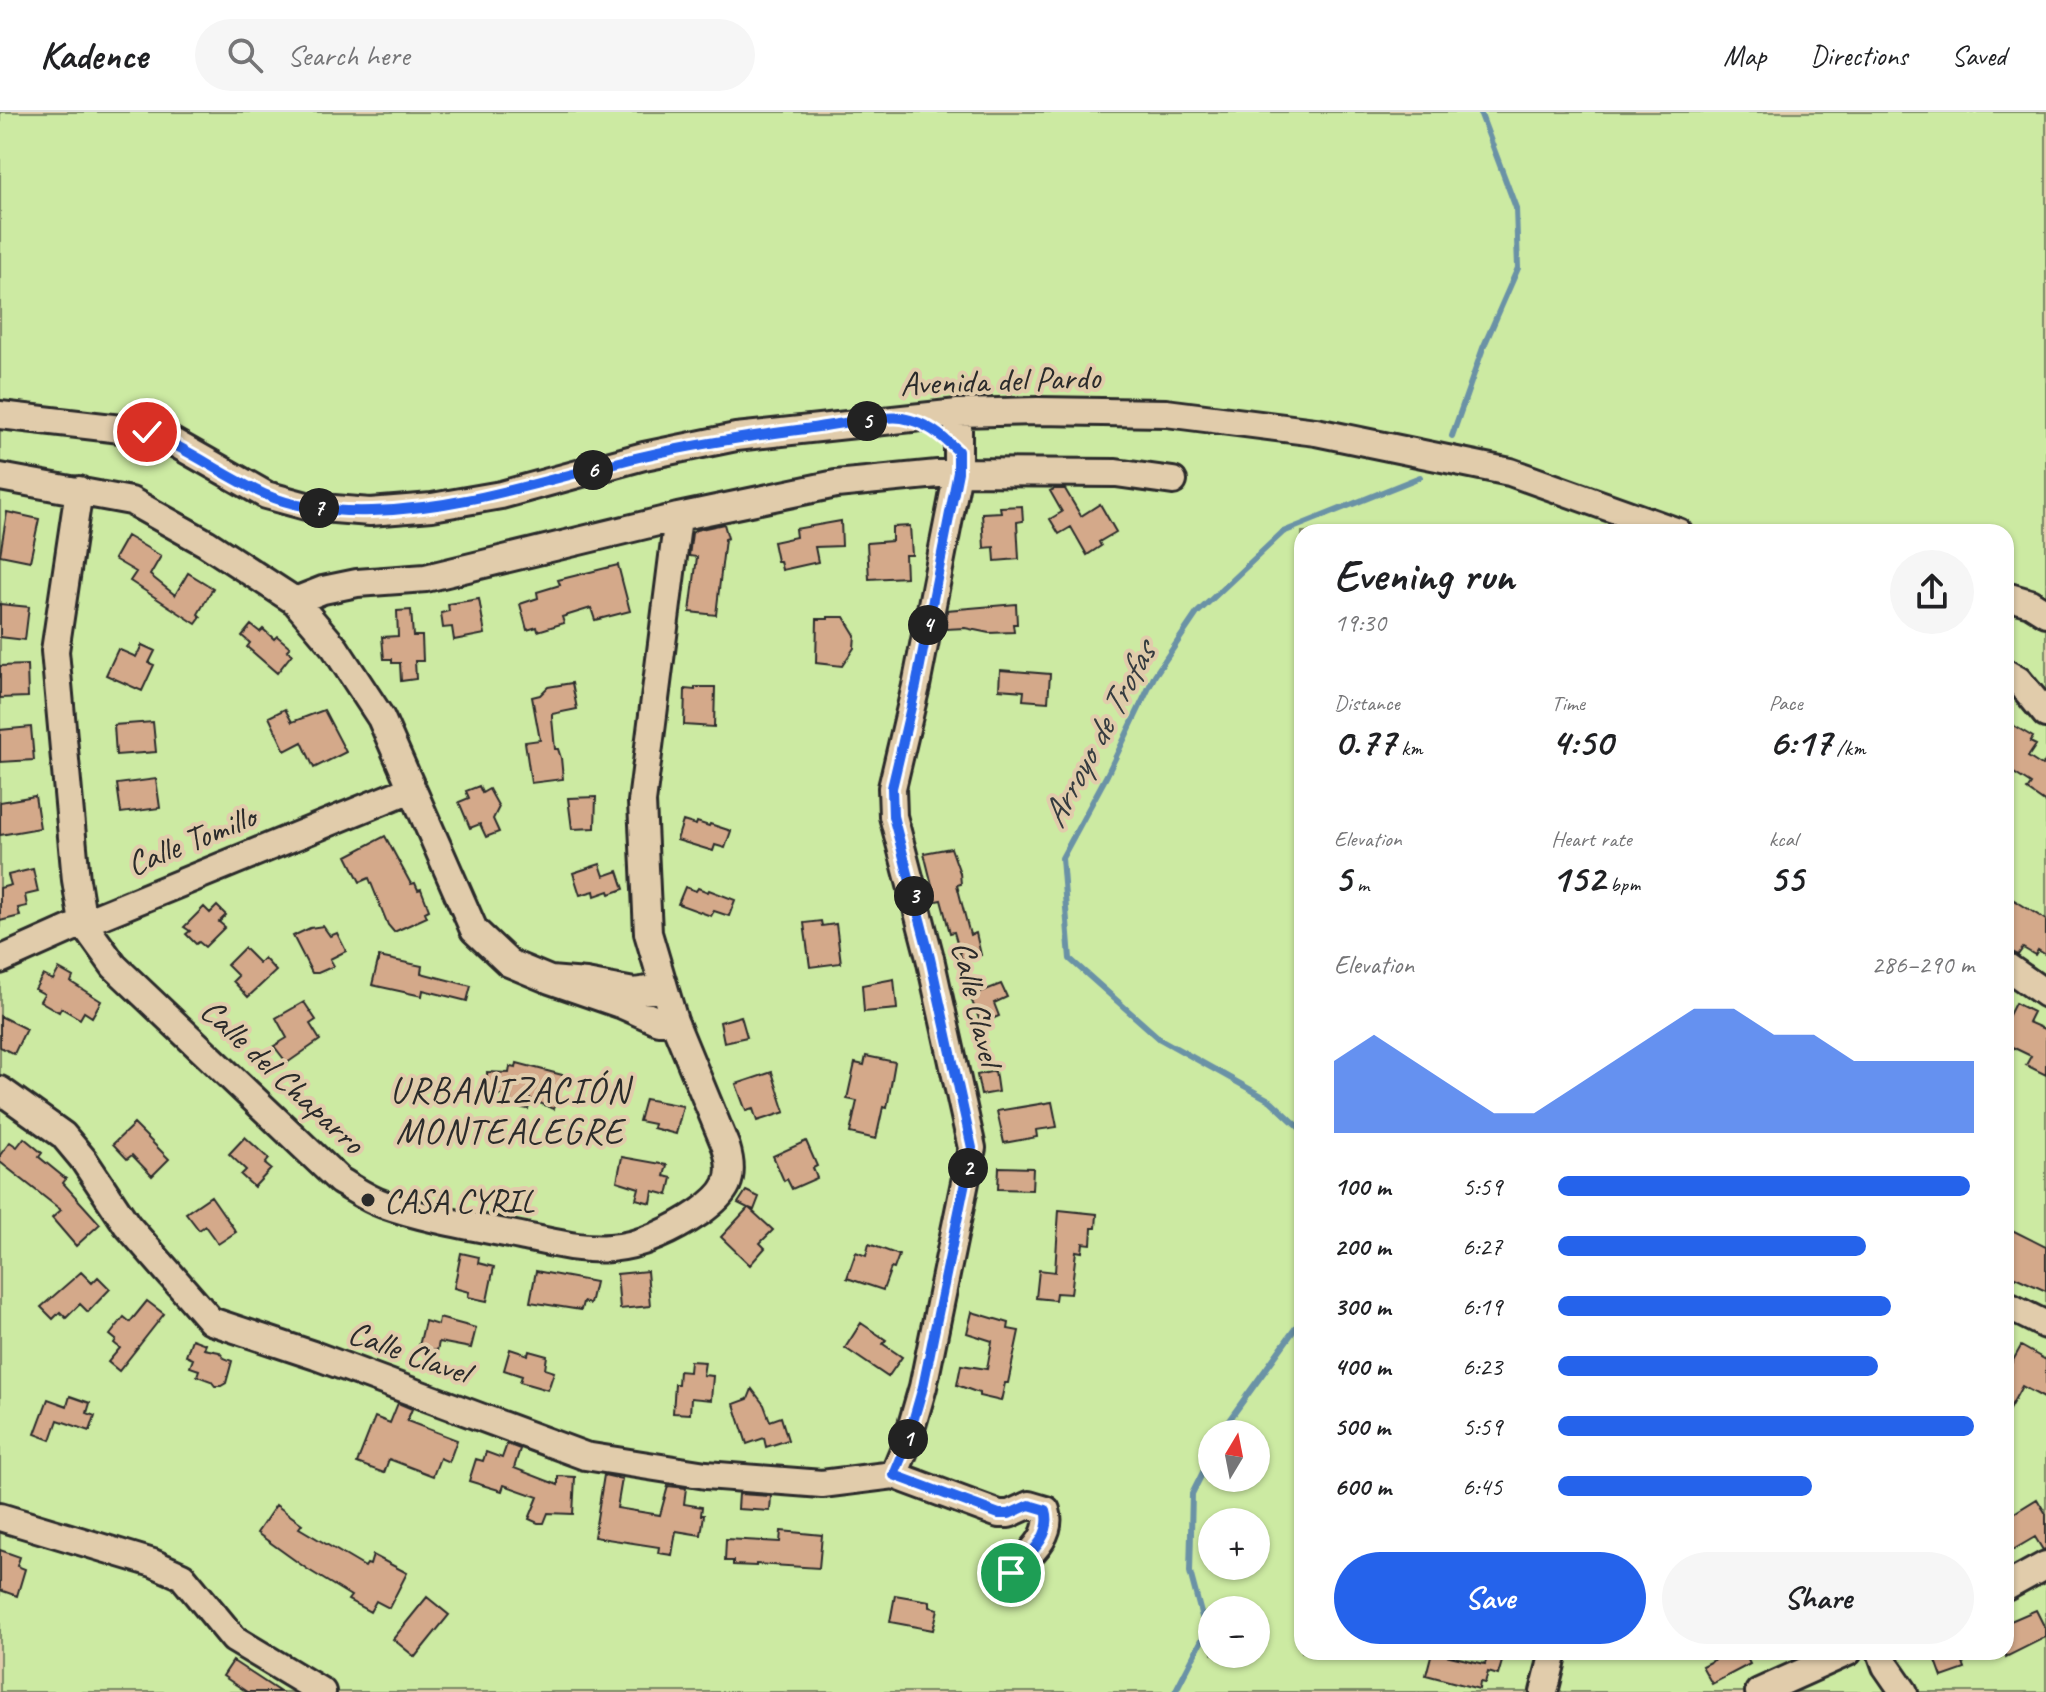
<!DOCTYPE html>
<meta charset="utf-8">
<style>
:root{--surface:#fff;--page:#f6f6f6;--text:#202124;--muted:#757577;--line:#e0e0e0;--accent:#2563eb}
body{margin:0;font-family:Caveat,sans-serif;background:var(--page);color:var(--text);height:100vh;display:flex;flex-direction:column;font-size:30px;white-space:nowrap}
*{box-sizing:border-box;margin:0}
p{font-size:26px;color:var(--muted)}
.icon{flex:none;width:44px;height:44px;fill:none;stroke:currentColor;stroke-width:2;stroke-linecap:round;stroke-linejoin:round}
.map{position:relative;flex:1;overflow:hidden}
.panel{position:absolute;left:1294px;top:412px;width:720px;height:1136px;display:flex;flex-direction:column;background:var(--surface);border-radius:24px;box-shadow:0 2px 6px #0004}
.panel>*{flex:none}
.needle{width:52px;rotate:10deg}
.buttons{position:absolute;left:1198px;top:1308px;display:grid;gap:16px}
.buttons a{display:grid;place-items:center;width:72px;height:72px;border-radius:50%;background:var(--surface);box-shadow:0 2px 6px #0004;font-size:40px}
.pin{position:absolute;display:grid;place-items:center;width:68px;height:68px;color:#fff;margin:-34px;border:4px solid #fff;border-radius:50%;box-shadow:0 2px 8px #0007}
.km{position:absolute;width:40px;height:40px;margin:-20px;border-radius:50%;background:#222;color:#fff;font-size:22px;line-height:40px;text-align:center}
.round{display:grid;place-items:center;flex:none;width:84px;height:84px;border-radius:42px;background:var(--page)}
.headline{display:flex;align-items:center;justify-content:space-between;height:136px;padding:0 40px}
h1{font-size:44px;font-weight:800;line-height:60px}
.stats{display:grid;grid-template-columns:repeat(3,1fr);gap:12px;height:136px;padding:8px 40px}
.stats div{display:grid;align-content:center}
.stats b{font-size:40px;font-weight:800}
.stats small{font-size:22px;font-weight:400}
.stats p{font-size:22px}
.chart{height:224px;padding:16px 40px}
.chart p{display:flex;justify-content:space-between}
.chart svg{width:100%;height:144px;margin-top:8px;fill:var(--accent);opacity:.7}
.primary-button{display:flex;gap:16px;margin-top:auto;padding:16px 40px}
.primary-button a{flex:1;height:92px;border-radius:48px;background:var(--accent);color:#fff;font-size:32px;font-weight:800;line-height:92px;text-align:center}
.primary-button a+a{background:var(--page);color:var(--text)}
ul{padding:0 40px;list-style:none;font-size:26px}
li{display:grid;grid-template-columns:128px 96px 1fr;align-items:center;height:60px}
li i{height:20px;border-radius:10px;background:var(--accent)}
header{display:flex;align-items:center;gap:48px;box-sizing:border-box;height:112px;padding:0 40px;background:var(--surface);border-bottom:2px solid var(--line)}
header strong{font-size:38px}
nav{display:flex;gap:44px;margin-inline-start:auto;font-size:28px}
.search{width:560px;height:72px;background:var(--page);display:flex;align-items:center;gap:20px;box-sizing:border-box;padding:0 28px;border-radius:44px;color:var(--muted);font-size:30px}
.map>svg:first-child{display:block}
.green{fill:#cceaa2;stroke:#7c8a66;stroke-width:2;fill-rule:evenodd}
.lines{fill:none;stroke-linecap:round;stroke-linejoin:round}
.stream{stroke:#6b92a6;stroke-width:6}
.building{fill:#d4a98a;stroke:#2b2b2b;stroke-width:2}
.minor-casing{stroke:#2b2b2b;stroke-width:32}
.minor{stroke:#e1ccab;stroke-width:26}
.route-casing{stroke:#fff;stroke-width:16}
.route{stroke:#2563eb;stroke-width:10}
.poi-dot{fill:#2b2b2b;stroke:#e1ccab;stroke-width:3}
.labels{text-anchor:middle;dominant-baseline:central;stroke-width:8;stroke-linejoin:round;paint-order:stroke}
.street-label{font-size:34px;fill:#2b2b2b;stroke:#e1ccab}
.poi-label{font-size:34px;fill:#2b2b2b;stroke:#e1ccab;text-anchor:start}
.water-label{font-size:36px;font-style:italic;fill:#363c40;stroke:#e1ccab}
.neighbourhood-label{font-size:36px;letter-spacing:2px;fill:#2b2b2b;stroke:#e1ccab}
</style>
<header>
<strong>Kadence</strong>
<div class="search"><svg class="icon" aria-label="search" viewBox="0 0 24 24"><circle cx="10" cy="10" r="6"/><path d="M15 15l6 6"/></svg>Search here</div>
<nav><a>Map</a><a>Directions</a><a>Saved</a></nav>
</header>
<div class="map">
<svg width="2046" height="1580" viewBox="0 0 2046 1580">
<rect width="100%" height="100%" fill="#e1ccab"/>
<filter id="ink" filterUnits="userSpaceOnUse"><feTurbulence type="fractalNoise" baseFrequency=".0125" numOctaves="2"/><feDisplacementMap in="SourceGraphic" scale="16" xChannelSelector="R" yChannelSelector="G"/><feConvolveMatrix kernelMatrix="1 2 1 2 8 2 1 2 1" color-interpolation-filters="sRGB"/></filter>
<g filter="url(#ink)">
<path class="green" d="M0,0H2046V1580H0ZM1302,420H2006V1540H1302ZM1212,1322H1256V1366H1212ZM1212,1410H1256V1454H1212ZM1212,1498H1256V1542H1212Z"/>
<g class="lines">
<path class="stream" d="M1452,324L1483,236L1518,156L1516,96L1480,0
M1302,1018L1271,989L1160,927L1070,847L1062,746L1107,663L1155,563L1197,501L1283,420L1420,365
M1222,1322L1230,1307L1302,1207
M1175,1580L1206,1520L1190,1460L1192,1382L1212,1342"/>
</g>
<path class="building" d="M1054,377H1065L1081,404L1100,392L1116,420L1099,430L1101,434L1087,443L1071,415L1059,422L1050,407L1062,400L1050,379Z
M1022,394L1023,409L1017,410L1019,447L995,449L994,435L984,436L982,401L1001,400L1000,395Z
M7,400L39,407L30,449L0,443Z
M841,409L842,434L815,435L818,450L782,458L780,449H777L773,430L796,425L795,417Z
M724,412L728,426L725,427L716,503L690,500L697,445L689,444L692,421L696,418Z
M910,414L912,443H905L906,465L869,467L867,431L892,429V415Z
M127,424L161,444L150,463L175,483L188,461L213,476L198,502L201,505L196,512L130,469L136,460L114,447Z
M618,453L630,499L595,508L591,496L562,505L564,511L538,519L537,515L527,518L520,492L538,486L537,480L560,473L558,468Z
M479,487L485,522L454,528L452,515L443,516L441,501L449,499L448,492Z
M0,492L29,495L25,528L0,525Z
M1016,492L1017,512H1013L1014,520L989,521L965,516L946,517L947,498Z
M411,498L413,524H422L423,549H415L416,567L401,569L400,551H392V547H384L382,525L398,524L397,499Z
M828,505H844L855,523L854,536L842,554L816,551L817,507H828Z
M251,513L260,520L263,517L274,527L277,524L290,535L287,538L292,542L277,561L247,535L250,531L242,524Z
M142,533L155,539L149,551L154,553L142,579L106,563L118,537L136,545Z
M27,553L28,585L0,586V554Z
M1000,558L1050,562L1048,590L1023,588L1024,579L999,577Z
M572,571L577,597L552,602V606L555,637H558L561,646L563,667L531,671L525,630L540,628L532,585L540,583L548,575Z
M695,575H715L714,615L684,613L685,577L695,578Z
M285,597L292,610L324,598L346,640L314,656L302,630L285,639L269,605Z
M2006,609L2033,625L2030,630L2036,633L2028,645L2042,654L2046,648V691L2027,678L2031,672L2006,656Z
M153,610L156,640L116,643L114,613Z
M31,615L34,648L0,650V618Z
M156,667L160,696L121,701L117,672Z
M479,674L482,681L489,677L499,695L493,707L499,720L486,725L480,712L470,716L459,690L469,686L466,679Z
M35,684L40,716L0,723V690Z
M596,685L595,716L572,717L568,686Z
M683,709L696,713L697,710L709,714L710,712L731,719L725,736L715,733L713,739L677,728Z
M385,724L411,772L415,771L418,778L421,777L429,798L425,800L427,805L394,820L388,813L369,766L360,770L347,744Z
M951,736L960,761L961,772L957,773L970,823L976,821L981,843L962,848L954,820L950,821L941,788L936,789L924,741Z
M600,752L604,764L618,759L624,777L610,782L609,779L595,784L594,779L580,783L573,761Z
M33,757L38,780L25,783L27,794L18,796L20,804L0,809V776L11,773L8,763Z
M685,775L696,779L698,776L708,780L709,778L735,788L729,804L714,799L711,804L678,792Z
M2011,786L2046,808V843L2038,838L2035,843L2023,836L2018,843L2006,837V794Z
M217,794L226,803L219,810L225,815L205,835L199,830L196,832L186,822L190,819L184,815L204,795L210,801Z
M821,809L822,814L836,812L841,851L810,855L804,811Z
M323,814L330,824L337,821L346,839L330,847L334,854L318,861H312L293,824L310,816Z
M244,836L259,851L264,846L276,859L248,885L233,869L238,864L227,853Z
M379,845L422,854L421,861L471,874L467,889L423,878L422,884L372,873Z
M59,857L73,865L71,870L101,889L92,905L84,900L80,907L61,896L59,900L40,889L44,882L35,877L43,863L53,868Z
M894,867L897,897L864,900L862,873Z
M1001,872L1007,885L994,891L999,904L981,912L970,884Z
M304,890L316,908L310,912L320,928L287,951L274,934L287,926L276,906Z
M2015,891L2033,900L2028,910L2044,917L2046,913V963L2026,953L2031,944L2006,932V909Z
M0,904L26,917L14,942L0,935Z
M741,904L747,925L724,930L720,910Z
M866,944L895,950L887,996L883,995L876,1027L850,1021L857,989L847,987L855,951L864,953Z
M517,951L566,964L554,997L530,987L528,997L509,993L511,983H487V960L509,961L510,955L516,956Z
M995,959L998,980L981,983L977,963Z
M772,960L785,1000L757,1009L753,997L746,999L736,972Z
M645,987L683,994L676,1022L653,1016L654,1012L639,1009Z
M1052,990L1057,1015L1036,1018L1037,1025L1004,1031L997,999Z
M134,1012L169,1047L152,1064L132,1043L127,1047L113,1032Z
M245,1025L269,1047L265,1052L271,1057L254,1075L241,1063L246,1058L229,1042Z
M24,1026L42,1041L39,1045L66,1067L63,1071L100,1112L76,1134L52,1106L61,1098L0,1050V1043L10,1030L17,1035Z
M806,1029L817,1054L813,1056L817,1066L792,1077L787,1067L784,1069L773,1044Z
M622,1045L667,1053L664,1064L672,1066L668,1083L653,1079L651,1091L636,1087L639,1076L617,1069Z
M999,1055L1033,1056L1032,1078L998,1077Z
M746,1079L759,1085L754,1098L749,1096L773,1118L760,1131L765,1136L750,1153L721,1125L748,1096L738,1091Z
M211,1084L236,1120L218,1132L205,1114L199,1118L186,1101Z
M1059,1098L1097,1102L1096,1116H1092L1091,1132L1083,1131L1082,1140L1076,1139L1071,1182L1056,1181L1055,1188L1036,1186L1039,1158L1055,1160Z
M2006,1115L2046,1135V1179L2006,1161Z
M869,1132L899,1143L894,1157L891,1156L883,1178L847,1166L856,1140L866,1144Z
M461,1141L479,1145L478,1151L494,1155L487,1189L468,1185L469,1180L454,1176Z
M536,1159L595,1170L590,1192L583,1190L581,1198L530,1190Z
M647,1159L650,1194L620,1197L617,1162Z
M81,1160L92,1171L98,1165L110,1177L88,1200L80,1192L66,1206L60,1200L53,1207L41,1195Z
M147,1189L164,1202L119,1259L108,1250L120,1236L114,1231L116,1228L110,1223L124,1205L130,1210Z
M972,1200L1009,1211L1008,1217L1019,1219L1008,1271H1005L1001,1289L979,1284V1281L957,1273L961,1253L987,1257L992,1229L967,1221Z
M439,1206L476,1216L471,1236L439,1230L437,1239L419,1234L425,1209L438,1213Z
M861,1211L886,1228L883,1232L902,1245L888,1265L845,1236Z
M192,1227L206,1232L204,1237L219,1240L224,1246L232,1249L226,1271L221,1274H215L211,1269L197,1264L199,1258L190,1255L193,1247L186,1244Z
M2021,1234L2046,1248V1287L2022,1274L2006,1303V1261Z
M510,1237L528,1243L529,1239L547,1244L545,1257L554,1260L548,1278L520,1270L522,1264L504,1258Z
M690,1249L705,1250L703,1263L713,1264L711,1288L691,1286L690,1302L673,1301L675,1272H678L679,1259L689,1260Z
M752,1277L764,1293L770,1309L781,1305L788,1328L766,1335L764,1326L747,1332L734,1292L748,1287Z
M70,1284L90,1291L87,1301L95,1304L90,1319L58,1308L51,1328L35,1322L48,1287L67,1294Z
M398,1291L412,1297L407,1309L457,1328L449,1350L440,1346L433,1364L389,1347L384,1361L357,1351L375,1305L390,1311Z
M507,1332L520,1337L514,1356L558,1373V1364L575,1365L573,1402L548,1401L544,1411H538L529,1407L538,1385L504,1373L502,1379L469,1369L476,1347L483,1349L486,1340L502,1346Z
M604,1363L622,1367L617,1396L660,1403L668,1374L686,1376L684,1392L702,1395L701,1403H704L701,1423L676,1419L672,1443L658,1441L659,1435L594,1425Z
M739,1382L771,1384L770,1399L738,1397Z
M2037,1387L2046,1402V1437L2043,1438L2035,1425L2006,1442V1406Z
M276,1393L302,1412L299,1416L365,1455L367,1452L370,1453L373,1443L407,1461L389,1496L376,1489L370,1500L348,1488L351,1484L307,1457L257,1421Z
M781,1419L822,1423L819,1456L756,1452V1454L733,1453V1449H725L726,1427L780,1430Z
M0,1438L20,1445L17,1454L25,1457L17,1484L0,1478Z
M895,1483L930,1489V1495L938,1497L933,1518L890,1510Z
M427,1485L449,1503L415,1545L393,1527Z
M2036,1498L2046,1518V1525L2006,1545V1511Z
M1432,1540L1485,1552L1488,1542L1503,1546L1498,1563L1488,1560L1485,1571L1480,1570L1479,1577L1426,1563Z
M1729,1540H1744L1750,1552L1712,1572L1702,1554Z
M1933,1540H1959L1965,1557L1942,1565Z
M233,1549L280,1580H247L223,1564Z"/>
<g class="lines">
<defs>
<path id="minor" d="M0,303L147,320L171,329L266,383L310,395L370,400L432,395L501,383L644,344L736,325L958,301L1038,299L1166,301L1316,320L1510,360L1678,420
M0,365L131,389L206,431L295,489L323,478L357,471L426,466L678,405L836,372L958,360L1116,361L1173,369
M79,378L55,539L76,768L83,811L114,854L340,1069C354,1077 368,1087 383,1092C428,1108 478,1115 525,1125C552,1130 583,1139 610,1136C641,1134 675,1117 700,1100C727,1081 736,1067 726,1035L674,909L648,821L642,690L678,405
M2006,484L2030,491L2046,501
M295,489L335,536L381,606L474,818L509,851L550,868
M2006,561L2018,568L2046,602
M0,848L83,811L411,677
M2006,854L2046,882
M664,876L634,880L586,871L550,868L620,892L658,909H674
M0,978L63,1023L83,1047L127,1113L211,1209L316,1244L585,1344L706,1363L822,1372L894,1363L906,1334L923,1275L972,1036L930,846L893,704L892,676L916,574L958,360V301
M2006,1193L2046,1213
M894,1363L999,1402H1009L1029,1393L1046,1398C1054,1425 1027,1444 1011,1461
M0,1405L153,1451L182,1464L234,1527L322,1580
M2006,1475L2046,1453
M1881,1540L1886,1554L1904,1580
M1544,1580L1554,1540
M1759,1580L1848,1540"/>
</defs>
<use href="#minor" class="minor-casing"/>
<use href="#minor" class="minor"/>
</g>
</g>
<g class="lines" filter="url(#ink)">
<defs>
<path id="route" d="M147,320C188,336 224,364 264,382C296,396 337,400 372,399C466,397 553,365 644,344C697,332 751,324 805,317C829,314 881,303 902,306C926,310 941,323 958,339V360L916,574L892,676L893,704L930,846L972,1036L923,1275L906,1334L894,1363L999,1402H1009L1029,1393L1046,1398C1054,1425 1027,1444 1011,1461"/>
</defs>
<use href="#route" class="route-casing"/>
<use href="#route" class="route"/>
</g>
<circle class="poi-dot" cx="368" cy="1088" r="8"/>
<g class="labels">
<g class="street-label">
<text transform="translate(1000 268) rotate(-2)">Avenida del Pardo</text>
<text transform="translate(191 728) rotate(-22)">Calle Tomillo</text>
<text transform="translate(977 891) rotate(77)">Calle Clavel</text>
<text transform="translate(283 964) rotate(43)">Calle del Chaparro</text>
<text transform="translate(409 1240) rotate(20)">Calle Clavel</text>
</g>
<g class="poi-label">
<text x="384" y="1088">CASA CYRIL</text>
</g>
<g class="water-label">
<text transform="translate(1098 623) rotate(-62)">Arroyo de Trofas</text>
</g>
<g class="neighbourhood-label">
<text x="510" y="978">URBANIZACIÓN<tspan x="510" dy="41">MONTEALEGRE</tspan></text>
</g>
</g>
</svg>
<div class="buttons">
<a><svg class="needle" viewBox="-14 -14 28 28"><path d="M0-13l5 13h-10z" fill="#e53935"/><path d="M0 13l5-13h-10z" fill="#757577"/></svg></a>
<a>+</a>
<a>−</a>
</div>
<div class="pin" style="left:1011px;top:1461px;background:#1e9e55"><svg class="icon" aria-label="arrive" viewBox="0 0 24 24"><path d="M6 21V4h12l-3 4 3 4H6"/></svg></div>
<div class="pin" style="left:147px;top:320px;background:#d93025"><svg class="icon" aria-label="check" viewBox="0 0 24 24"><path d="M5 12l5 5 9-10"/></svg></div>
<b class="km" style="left:908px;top:1327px">1</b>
<b class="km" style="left:968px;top:1056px">2</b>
<b class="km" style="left:914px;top:784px">3</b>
<b class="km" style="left:928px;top:513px">4</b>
<b class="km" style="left:867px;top:309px">5</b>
<b class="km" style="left:593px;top:358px">6</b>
<b class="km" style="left:319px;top:396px">7</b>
<section class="panel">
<div class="headline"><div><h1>Evening run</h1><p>19:30</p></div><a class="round"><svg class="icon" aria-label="share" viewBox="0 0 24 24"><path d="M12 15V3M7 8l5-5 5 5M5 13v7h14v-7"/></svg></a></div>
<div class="stats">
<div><p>Distance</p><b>0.77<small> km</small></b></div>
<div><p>Time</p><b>4:50</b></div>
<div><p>Pace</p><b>6:17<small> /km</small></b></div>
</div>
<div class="stats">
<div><p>Elevation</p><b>5<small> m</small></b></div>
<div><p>Heart rate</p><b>152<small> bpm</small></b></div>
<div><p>kcal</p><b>55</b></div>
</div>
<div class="chart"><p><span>Elevation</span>286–290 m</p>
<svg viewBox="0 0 160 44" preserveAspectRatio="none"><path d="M0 44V22L10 14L20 22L30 30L40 38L50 38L60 30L70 22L80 14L90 6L100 6L110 14L120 14L130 22L140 22L150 22L160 22V44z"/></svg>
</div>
<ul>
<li><b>100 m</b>5:59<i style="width:99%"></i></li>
<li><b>200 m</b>6:27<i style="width:74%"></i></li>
<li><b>300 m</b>6:19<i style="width:80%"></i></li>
<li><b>400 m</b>6:23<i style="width:77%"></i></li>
<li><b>500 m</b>5:59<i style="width:100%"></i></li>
<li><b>600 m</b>6:45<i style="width:61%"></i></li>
</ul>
<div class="primary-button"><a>Save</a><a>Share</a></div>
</section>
</div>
